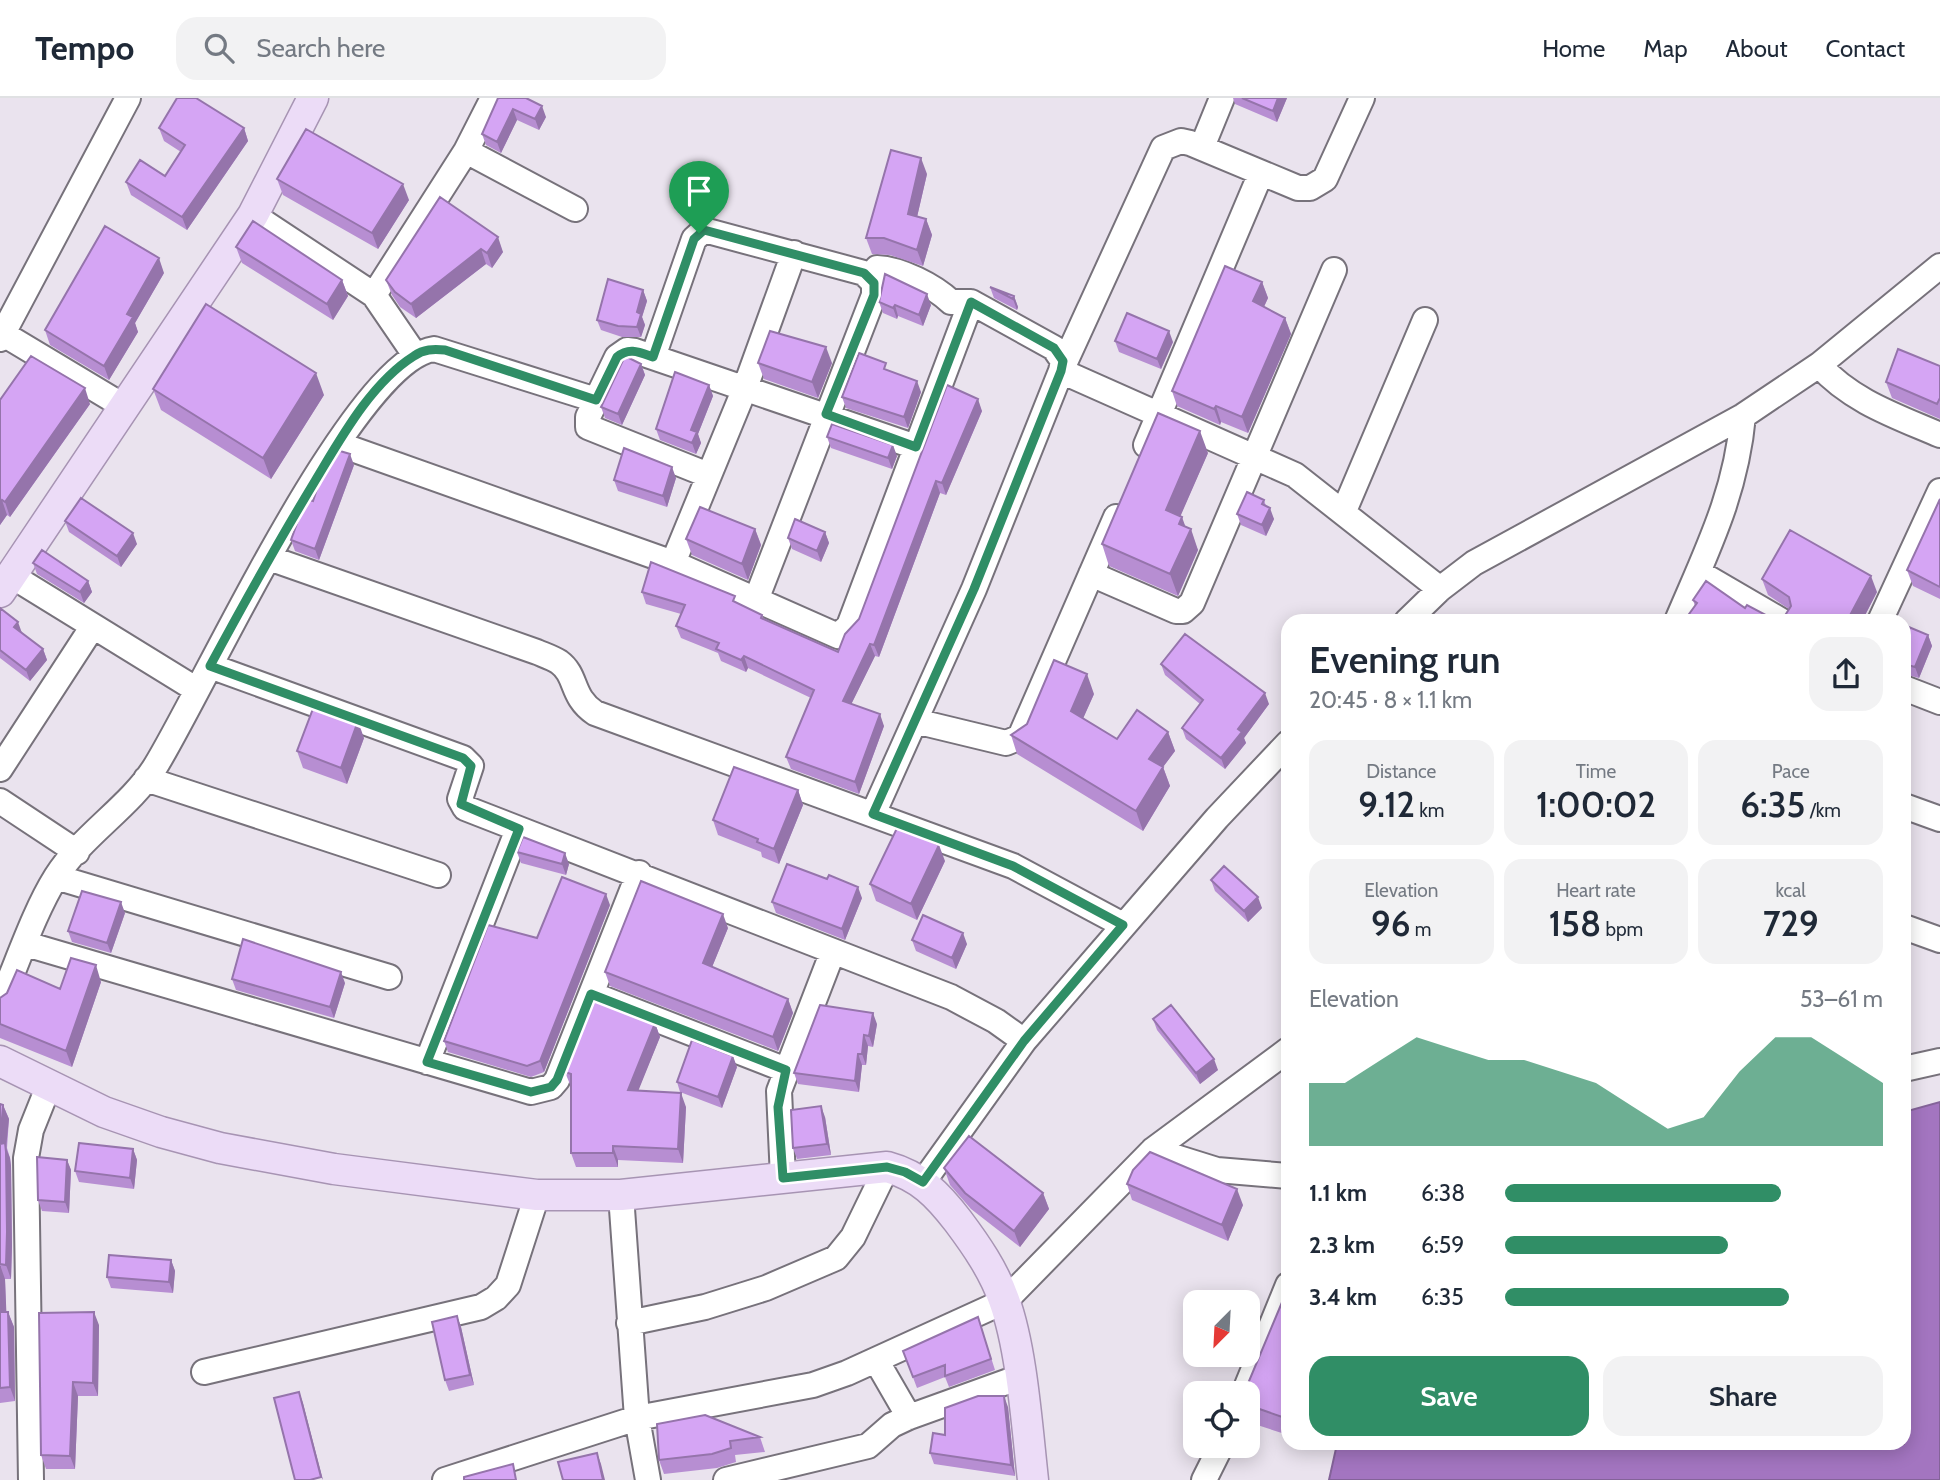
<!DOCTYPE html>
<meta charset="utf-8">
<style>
:root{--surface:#fff;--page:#f2f2f3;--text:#1f2937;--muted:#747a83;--line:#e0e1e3;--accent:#308e66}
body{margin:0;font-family:Cabin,sans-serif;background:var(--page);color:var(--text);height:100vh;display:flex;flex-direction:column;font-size:26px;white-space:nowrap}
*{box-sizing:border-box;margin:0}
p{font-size:23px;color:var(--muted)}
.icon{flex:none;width:38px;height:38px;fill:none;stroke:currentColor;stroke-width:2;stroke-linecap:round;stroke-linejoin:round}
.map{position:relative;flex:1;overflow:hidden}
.panel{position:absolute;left:1281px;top:516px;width:630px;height:836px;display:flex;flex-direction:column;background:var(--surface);border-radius:21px;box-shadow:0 4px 18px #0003}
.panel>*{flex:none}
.needle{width:46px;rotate:204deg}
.tools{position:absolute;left:1183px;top:1192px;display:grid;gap:14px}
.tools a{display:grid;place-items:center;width:77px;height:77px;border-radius:14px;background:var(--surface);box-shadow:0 4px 18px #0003;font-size:35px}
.pin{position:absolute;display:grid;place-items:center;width:60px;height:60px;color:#fff;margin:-72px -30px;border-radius:50% 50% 50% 0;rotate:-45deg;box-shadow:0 0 7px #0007}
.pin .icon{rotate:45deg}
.round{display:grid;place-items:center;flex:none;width:74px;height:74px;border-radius:21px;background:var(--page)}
.headline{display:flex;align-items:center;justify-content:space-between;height:119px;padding:0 28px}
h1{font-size:38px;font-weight:600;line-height:52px}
.metrics{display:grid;grid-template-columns:repeat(3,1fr);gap:10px;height:119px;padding:7px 28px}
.metrics div{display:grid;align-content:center;border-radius:18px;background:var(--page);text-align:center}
.metrics b{font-size:35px;font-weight:600}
.metrics small{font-size:19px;font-weight:400}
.metrics p{font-size:19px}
.chart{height:196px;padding:14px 28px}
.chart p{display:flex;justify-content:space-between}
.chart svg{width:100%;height:126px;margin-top:7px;fill:var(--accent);opacity:.7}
.button{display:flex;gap:14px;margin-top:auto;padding:14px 28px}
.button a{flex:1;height:80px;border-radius:21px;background:var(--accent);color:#fff;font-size:28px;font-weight:600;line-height:80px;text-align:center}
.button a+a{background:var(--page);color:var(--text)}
ul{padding:0 28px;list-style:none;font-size:23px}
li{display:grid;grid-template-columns:112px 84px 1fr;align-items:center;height:52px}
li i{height:18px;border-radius:9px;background:var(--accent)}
header{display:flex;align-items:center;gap:42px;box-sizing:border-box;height:98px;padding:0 35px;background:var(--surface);border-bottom:2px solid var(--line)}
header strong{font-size:33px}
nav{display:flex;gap:38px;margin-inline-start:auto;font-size:24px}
.search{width:490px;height:63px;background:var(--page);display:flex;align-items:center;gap:18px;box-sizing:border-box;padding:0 24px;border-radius:21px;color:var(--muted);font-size:26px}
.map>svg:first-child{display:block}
.water{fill:#a375c0;stroke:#846399;stroke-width:2}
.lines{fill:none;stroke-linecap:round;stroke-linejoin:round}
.minor-casing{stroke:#77727b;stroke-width:28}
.major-casing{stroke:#a794b3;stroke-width:33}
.minor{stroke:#fff;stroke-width:24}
.major{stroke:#ecdcf7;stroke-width:30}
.wall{fill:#b78ed2}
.shaded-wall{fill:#9574ab}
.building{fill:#d5a5f4;stroke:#9574ab;stroke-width:2}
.route-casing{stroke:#fff;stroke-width:14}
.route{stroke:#308e66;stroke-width:9}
</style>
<header>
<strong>Tempo</strong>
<div class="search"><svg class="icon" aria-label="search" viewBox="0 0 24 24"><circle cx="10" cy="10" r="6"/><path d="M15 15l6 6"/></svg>Search here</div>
<nav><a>Home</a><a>Map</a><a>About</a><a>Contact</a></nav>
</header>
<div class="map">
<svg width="1940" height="1382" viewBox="0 0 1940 1382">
<rect width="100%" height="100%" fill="#eae3ee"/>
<path class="water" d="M1940,1004V1382H1329L1337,1346H1904V1014Z"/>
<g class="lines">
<defs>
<path id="minor" d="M1202,49L1222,0
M466,53L575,111
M253,117L374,197L415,257
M877,170C901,171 934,188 951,204H971L1054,250L1063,263L1061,273L1295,377L1440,491
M374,197L466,53L493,0
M0,234L125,309
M0,241L128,0
M653,259L694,141L704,132L864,175L874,185V197L756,502
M1819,267C1851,303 1896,318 1940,337
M338,346L673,465L838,538L849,528L971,204
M1146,347L1261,75
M708,377L588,329V319L617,259L627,252L635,253L916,349
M1344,413L1425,222
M269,460L537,554C544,557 553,560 559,564C578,578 570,598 595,615L1013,768L1123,827
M673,465L745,290L794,155
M1698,474L1782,523
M1091,476L1176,513H1183L1192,505L1334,172
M12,478L197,592
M1407,523L1440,491L1474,465L1743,318L1819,267L1940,168
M1677,523C1707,452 1736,396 1743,318
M1880,523L1940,393
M210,568L463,660L471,668L460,701L465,710L951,899L996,923L1024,943
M1904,590L1940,604
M915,623L1006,645L1020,639L1116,419
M0,671L93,528
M146,681L438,777
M0,703L77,754
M1904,708L1940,721
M873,716L974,491L1061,273L1163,50L1181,43L1190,45L1298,90H1310L1325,81L1362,0
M56,779L389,879
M1904,829L1940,842
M26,846L531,994L551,989L557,982L639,775
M591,896L786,972
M0,905C17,866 34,814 56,779C82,737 129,710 155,669C203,592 352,263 434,251L596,302
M427,964L518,731
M1904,971L1940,963
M1153,1052L1217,1072L1288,1078
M783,1080L779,993L833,853
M923,1084L1024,943L1217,720L1288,645
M621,1097L637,1320L648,1382
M629,1225L705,1209L766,1190L836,1160L853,1139L887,1069
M876,1262L909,1319
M204,1274L481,1209L496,1200L508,1187L537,1097
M1244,1295L1288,1187
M31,1382L26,1060L31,1032L49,987
M445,1382L637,1320L813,1287L847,1275L1005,1203L1153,1052L1288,952
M726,1382L868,1348L892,1327L909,1319L1020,1279
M1204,1382L1221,1348"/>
<path id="major" d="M0,494L253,117L313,0
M0,963L104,1014L161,1034L220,1050L334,1071L537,1097H621L887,1069C920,1078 938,1097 958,1123C976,1147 994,1173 1004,1202C1022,1251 1027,1329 1033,1382"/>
</defs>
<use href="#minor" class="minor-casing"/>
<use href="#major" class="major-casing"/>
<use href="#minor" class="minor"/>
<use href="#major" class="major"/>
</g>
<path class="wall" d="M498,0L546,19L539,32L517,22L501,55L486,47L482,36Z
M1233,0H1287L1277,24L1235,6Z
M159,30H244L248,43L187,132L131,97L126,84L165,78L181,54L164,43Z
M927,76L917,119L926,121L932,137L923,168L890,157L872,156L866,140Z
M277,81L409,102L378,151L283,97Z
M440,99L503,154L492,170L486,166L416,220L400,209L392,197L386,182Z
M236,149L342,182L348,198L333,222L242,165Z
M164,175L135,225L138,234L109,282L50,247L45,232Z
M1262,184L1268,200L1264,209L1285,220L1291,236L1248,335L1221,324L1220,327L1177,308L1172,293Z
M990,189L1014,198L1018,209L1017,212L994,200Z
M643,192L647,203L642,219L645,227L641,239H622L601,232L597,222Z
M879,204L931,207L923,228L898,218L897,221L883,215Z
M1115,243L1173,244L1161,271L1119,254Z
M758,265H832L818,300L764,281Z
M641,266L645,277L622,327L605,320L601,309Z
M1940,268V321L1892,300L1886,284Z
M889,272L921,294L908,330L846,310L842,299Z
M709,287L713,298L698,336L701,345L696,356L660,342L656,331Z
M947,287L982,313L946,397L940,395L879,559L875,558L851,606L884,628L859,696L791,671L786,659L811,600L748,570L746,574L721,563L718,555L681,540L676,528L681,516L646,506L642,494L737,505L762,517L764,521L838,554L859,521Z
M153,291L324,297L271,381L161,312Z
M0,302L90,306L10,419L7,417L0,427Z
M827,339L897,358L892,371L831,350Z
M1208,355L1180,418L1198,452L1178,498L1109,468L1102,446Z
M354,367L319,462L295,453L291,442L313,403Z
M676,380L667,409L618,393L614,382Z
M1940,401V501L1913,488L1907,472Z
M1264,402L1266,408L1274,421L1266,438L1241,427L1237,416Z
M65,423L137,446L121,469L69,434Z
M755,431L761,447L748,482L692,457L686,441Z
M825,434L829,445L821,464L792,451L788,440Z
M33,465L88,483L92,494L84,505L37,476Z
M1762,481L1877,494L1862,523H1684L1695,508L1693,502L1745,510L1775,522L1784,519L1789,511L1768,497Z
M0,510L21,535L43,551L47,562L30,583L0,560Z
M1904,527L1928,537L1932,548L1919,580L1904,576Z
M1161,566L1269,606L1244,640L1246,645L1225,671L1186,641L1182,630L1200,606L1165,577Z
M1094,596L1083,620L1117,641L1168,634L1175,653L1163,669L1170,688L1143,733L1017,656L1011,637Z
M364,640L347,686L303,670L297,653Z
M798,692L803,707L779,766L762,759L761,754L718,737L713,722Z
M517,754L569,766L566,777L521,765Z
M945,763L917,822L876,803L870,786Z
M1211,782L1262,810L1248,824L1215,793Z
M862,800L845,842L776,815L772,804Z
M610,807L544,974L531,979L448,954L444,943L537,840Z
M125,815L111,855L72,844L68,833Z
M728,830L712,869L788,901L793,915L778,953L610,888L605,874Z
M912,842L967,846L956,871L916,853Z
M232,881L345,885L334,920L236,892Z
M101,884L72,969L0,940V900L60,891Z
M1153,921L1218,972L1200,986L1157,932Z
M655,925L660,939L638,992L686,1009L683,1065L618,1062V1069H576L571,1055V989L565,974Z
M877,926L873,949L868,948L866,967H862L859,994L798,986L794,975Z
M737,969L722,1010L680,994L677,984Z
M0,1006L3,1007L9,1021L7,1050L10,1060L11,1068L12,1148L11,1181H5L6,1214H8L14,1229L15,1303L0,1305Z
M825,1019L831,1057L797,1061L793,1050Z
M133,1051L137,1062L134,1091L79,1084L75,1073Z
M67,1062L71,1072L69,1115L42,1113L38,1102Z
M944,1070L1043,1095L1049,1111L1020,1149L971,1111L950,1087Z
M1127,1086L1243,1107L1228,1143L1132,1102Z
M171,1162L175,1173L173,1195L111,1190L107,1179Z
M1288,1190V1337L1248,1324V1295Z
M457,1218L461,1229L474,1287L449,1293L445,1282Z
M978,1219L995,1272L949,1289L945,1279L917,1290L903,1253Z
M99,1227L98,1298H78L75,1371H46L41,1357Z
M1008,1309L1015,1378L934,1366L930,1355L945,1337Z
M657,1326L760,1339L765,1354L735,1357L736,1364L717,1370L664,1376L659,1362Z"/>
<path class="shaded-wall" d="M1278,0H1287L1277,24L1273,13Z
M542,8L546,19L539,32L535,21Z
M513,11L517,22L501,55L497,44Z
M244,30L248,43L187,132L182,119Z
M921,60L927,76L914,132L908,116Z
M403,86L409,102L378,151L372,135Z
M926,121L932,137L923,168L917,152Z
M498,139L503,154L492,170L487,155Z
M481,151L486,166L416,220L411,206Z
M159,160L164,175L135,225L138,234L109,282L104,268L127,216Z
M342,182L348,198L333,222L327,206Z
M1262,184L1268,200L1259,219L1253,203Z
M643,192L647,203L642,219L645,227L641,239L637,229V214Z
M927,196L931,207L923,228L919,217Z
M1014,198L1018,209L1017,212L1013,201Z
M895,207L898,218L897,221L893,210Z
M1285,220L1291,236L1248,335L1242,319Z
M1169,233L1173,244L1161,271L1157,261Z
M826,249L832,265L818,300L812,284Z
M641,266L645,277L622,327L618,316Z
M316,275L324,297L271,381L263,360Z
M917,283L921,294L908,330L904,319Z
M709,287L713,298L698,336L701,345L696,356L692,345L691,332Z
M85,290L90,306L10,419L5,404Z
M978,301L982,313L946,397L942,385Z
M1216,308L1221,324L1220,327L1214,311Z
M1200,333L1208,355L1174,433L1166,412Z
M893,347L897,358L892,371L888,360Z
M350,356L354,367L319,462L315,451Z
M672,369L676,380L667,409L663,398Z
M936,383L940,395L879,559L874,547Z
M2,402L7,417L0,427V405Z
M1270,410L1274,421L1266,438L1262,427Z
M1182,419L1188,436L1191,431L1198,452L1178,498L1170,476L1179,426Z
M755,431L761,447L748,482L742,466Z
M825,434L829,445L821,464L817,453Z
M133,435L137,446L121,469L117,458Z
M1871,478L1877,494L1862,523H1847Z
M88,483L92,494L84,505L80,494Z
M18,524L22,535L14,529Z
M1928,537L1932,548L1919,580L1915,569Z
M870,546L875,558L847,615L843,603Z
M43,551L47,562L30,583L26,572Z
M744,558L748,570L746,574L741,562Z
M1087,576L1094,596L1078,632L1071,613Z
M1265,595L1269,606L1244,640L1246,645L1225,671L1221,660L1238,631Z
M1907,598L1911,609L1904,631V608Z
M880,616L884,628L859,696L855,684Z
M358,623L364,640L347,686L341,670Z
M1168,634L1175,653L1163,669L1170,688L1143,733L1136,713L1149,661Z
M798,692L803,707L779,766L774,751Z
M939,747L945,763L917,822L911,806Z
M565,755L569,766L566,777L562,766Z
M858,789L862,800L845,842L842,831Z
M606,796L610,807L544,974L540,963Z
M1258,799L1262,810L1248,824L1244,813Z
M121,804L125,815L111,855L107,845Z
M723,816L728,830L708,879L703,865Z
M963,835L967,846L956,871L952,860Z
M96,867L101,884L72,969L66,953Z
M341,874L345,885L334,920L330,909Z
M788,901L793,915L778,953L773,939Z
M873,915L877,926L873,949L869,938Z
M655,925L660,939L633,1006L628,992Z
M864,937L868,948L866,967L862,956Z
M858,956L862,967L859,994L855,983Z
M733,958L737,969L722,1010L718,999Z
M1214,961L1218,972L1200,986L1196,975Z
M681,995L686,1009L683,1065L678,1051Z
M3,1007L9,1021L6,1050L10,1060L11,1068L12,1148L11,1181L6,1167L0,1046Z
M821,1008L825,1019L831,1057L827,1046Z
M613,1048L618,1062V1069L613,1055Z
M133,1051L137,1062L134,1091L130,1080Z
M67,1062L71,1072L69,1115L65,1104Z
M1237,1091L1243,1107L1228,1143L1222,1127Z
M1043,1095L1049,1111L1020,1149L1014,1133Z
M171,1162L175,1173L173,1195L169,1184Z
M0,1167L5,1181L7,1229L1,1214Z
M8,1214L14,1229L15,1303L10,1289Z
M94,1214L99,1227L98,1298L93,1285Z
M457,1218L461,1229L474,1287L470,1277Z
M73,1284L78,1298L75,1371L70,1358Z
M299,1294L303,1305L323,1382L321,1379Z
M1004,1298L1008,1309L1015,1378L1011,1367Z
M597,1355L601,1366L605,1382H603Z"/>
<path class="building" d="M177,0H196L244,30L182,119L126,84L140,62L165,78L185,47L159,30Z
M498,0H526L542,8L535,21L513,11L497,44L482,36Z
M1242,0H1278L1273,13Z
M306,31L403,86L372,135L277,81Z
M891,52L921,60L908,116L926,121L917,152L884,140H866Z
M440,99L498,139L487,155L481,151L411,206L395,194L386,182Z
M253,123L342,182L327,206L236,149Z
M105,128L159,160L127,216L133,219L104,268L45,232Z
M1225,168L1262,184L1253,203L1285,220L1242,319L1216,308L1214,311L1172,293Z
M885,176L927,196L919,217L895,207L893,210L879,204Z
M608,181L643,192L637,214L641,216L637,229L618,228L597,222Z
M990,189L1014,198L1013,201Z
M206,206L316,275L263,360L153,291Z
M1127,215L1169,233L1157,261L1115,243Z
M770,233L826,249L812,284L758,265Z
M1898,251L1940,268V300L1937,306L1886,284Z
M859,255L886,265L884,271L917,283L904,319L842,299Z
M31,258L85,290L5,404L2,402L0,405V302Z
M625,258L641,266L618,316L601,309Z
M675,274L709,287L691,332L697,334L692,345L656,331Z
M947,287L978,301L942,385L936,383L874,547L870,546L843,603L880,616L855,684L786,659L814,592L744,558L741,562L716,551L719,545L676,528L685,507L642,494L651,464L735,498L733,503L762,517L761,520L838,554L845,536L859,521Z
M1158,315L1200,333L1166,412L1182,419L1179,426L1191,431L1170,476L1102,446Z
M832,326L893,347L888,360L827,339Z
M624,350L672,369L663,398L614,382Z
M340,353L350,356L315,451L291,442L300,417L309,402L313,403L319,385Z
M1247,394L1264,402L1262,406L1270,410L1262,427L1237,416Z
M81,400L133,435L117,458L65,423Z
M1940,401V489L1907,472Z
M700,409L755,431L742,466L686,441Z
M795,421L825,434L817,453L788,440Z
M1790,432L1871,478L1847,523H1684L1697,505L1693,502L1706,483L1745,510L1747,507L1775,522L1784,519L1791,508L1789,499L1762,481Z
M42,452L88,483L80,494L33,465Z
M0,510L18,524L14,529L43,551L26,572L0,552Z
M1904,527L1928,537L1915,569L1904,566Z
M1185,536L1265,595L1238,631L1242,634L1221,660L1182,630L1203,602L1161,566Z
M1054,562L1087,576L1071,613L1117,641L1137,612L1168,634L1149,661L1163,669L1136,713L1011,637L1027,626Z
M1904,596L1907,598L1904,608Z
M314,608L358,623L341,670L297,653Z
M734,669L798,692L774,751L757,744L758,741L713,722Z
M898,728L939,747L911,806L870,786Z
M523,739L565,755L562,766L517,754Z
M787,766L827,781L829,777L858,789L842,831L772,804Z
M1224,768L1258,799L1244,813L1211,782Z
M562,779L606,796L540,963L527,968L444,943L488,827L537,840Z
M641,783L723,816L703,865L788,901L773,939L605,874Z
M82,793L121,804L107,845L68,833Z
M923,817L963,835L952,860L912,842Z
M243,841L341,874L330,909L232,881Z
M71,860L96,867L66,953L0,926V900L7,895L17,872L60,891Z
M594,901L655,925L628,992L681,995L678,1051L613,1048V1055H571V976L565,974Z
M820,907L873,915L869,938L864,937L862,956H858L855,983L794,975Z
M1171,907L1214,961L1196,975L1153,921Z
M692,942L733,958L718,999L677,984Z
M1288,975V987L1285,976Z
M0,1006L3,1007L0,1046L5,1045L6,1054L7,1134L6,1167L0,1166Z
M821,1008L827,1046L793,1050L791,1012Z
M969,1038L1043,1095L1014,1133L965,1095L944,1070Z
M79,1045L133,1051L130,1080L75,1073Z
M1150,1054L1237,1091L1222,1127L1127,1086L1133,1072Z
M37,1059L67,1062L65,1104L38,1102Z
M109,1157L171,1162L169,1184L107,1179Z
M0,1168L1,1214H8L10,1289L0,1290Z
M1288,1190V1321L1248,1307V1295H1244Z
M94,1214L93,1285L73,1284L70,1358L41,1357L39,1215Z
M457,1218L470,1277L445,1282L432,1224Z
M978,1219L991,1261L945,1278V1267L913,1279L903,1253Z
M299,1294L321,1379L310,1382H295L274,1300Z
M978,1298H1004L1011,1367L930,1355L933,1335L945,1337V1310Z
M705,1317L760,1339L730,1343L731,1350L712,1356L659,1362L657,1326Z
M597,1355L603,1382H563L558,1364Z
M513,1366L516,1382H464V1379Z"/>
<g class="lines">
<defs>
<path id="route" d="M704,132L864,175L874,185V197L826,316L916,349L971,204L1054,250L1063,263L1061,273L974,491L873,716L1013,768L1123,827L1024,943L923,1084L905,1074L887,1069L783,1080L778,1009L786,972L591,896L557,982L551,989L531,994L427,964L519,731L461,706L471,668L463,660L210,568C244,505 278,444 315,383C341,340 371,285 414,258C424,251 433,251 445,252L596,302L617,259C629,249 639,254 653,259L694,141Z"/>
</defs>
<use href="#route" class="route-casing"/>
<use href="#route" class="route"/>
</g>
</svg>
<div class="tools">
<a><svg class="needle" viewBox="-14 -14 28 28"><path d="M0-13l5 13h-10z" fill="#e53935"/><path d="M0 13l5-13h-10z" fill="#747a83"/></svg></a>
<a><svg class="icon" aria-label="locate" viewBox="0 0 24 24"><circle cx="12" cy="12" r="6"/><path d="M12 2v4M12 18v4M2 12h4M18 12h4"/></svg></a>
</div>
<div class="pin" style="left:699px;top:135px;background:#1e9e55"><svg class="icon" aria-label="arrive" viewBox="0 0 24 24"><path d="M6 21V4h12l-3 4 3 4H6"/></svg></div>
<section class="panel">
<div class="headline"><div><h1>Evening run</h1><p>20:45 · 8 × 1.1 km</p></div><a class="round"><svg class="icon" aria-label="share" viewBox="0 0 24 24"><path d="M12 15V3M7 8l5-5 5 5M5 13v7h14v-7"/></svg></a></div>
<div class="metrics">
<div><p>Distance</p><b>9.12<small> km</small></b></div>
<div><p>Time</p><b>1:00:02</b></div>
<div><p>Pace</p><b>6:35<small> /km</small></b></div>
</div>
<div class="metrics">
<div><p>Elevation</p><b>96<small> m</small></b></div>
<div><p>Heart rate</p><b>158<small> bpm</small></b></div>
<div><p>kcal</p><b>729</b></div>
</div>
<div class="chart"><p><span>Elevation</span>53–61 m</p>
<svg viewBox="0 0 160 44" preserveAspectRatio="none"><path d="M0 44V22L10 22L20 14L30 6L40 10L50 14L60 14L70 18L80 22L90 30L100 38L110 34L120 18L130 6L140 6L150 14L160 22V44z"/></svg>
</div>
<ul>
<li><b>1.1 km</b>6:38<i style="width:73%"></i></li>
<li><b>2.3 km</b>6:59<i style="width:59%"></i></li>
<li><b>3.4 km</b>6:35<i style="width:75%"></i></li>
</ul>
<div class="button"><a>Save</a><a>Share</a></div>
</section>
</div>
